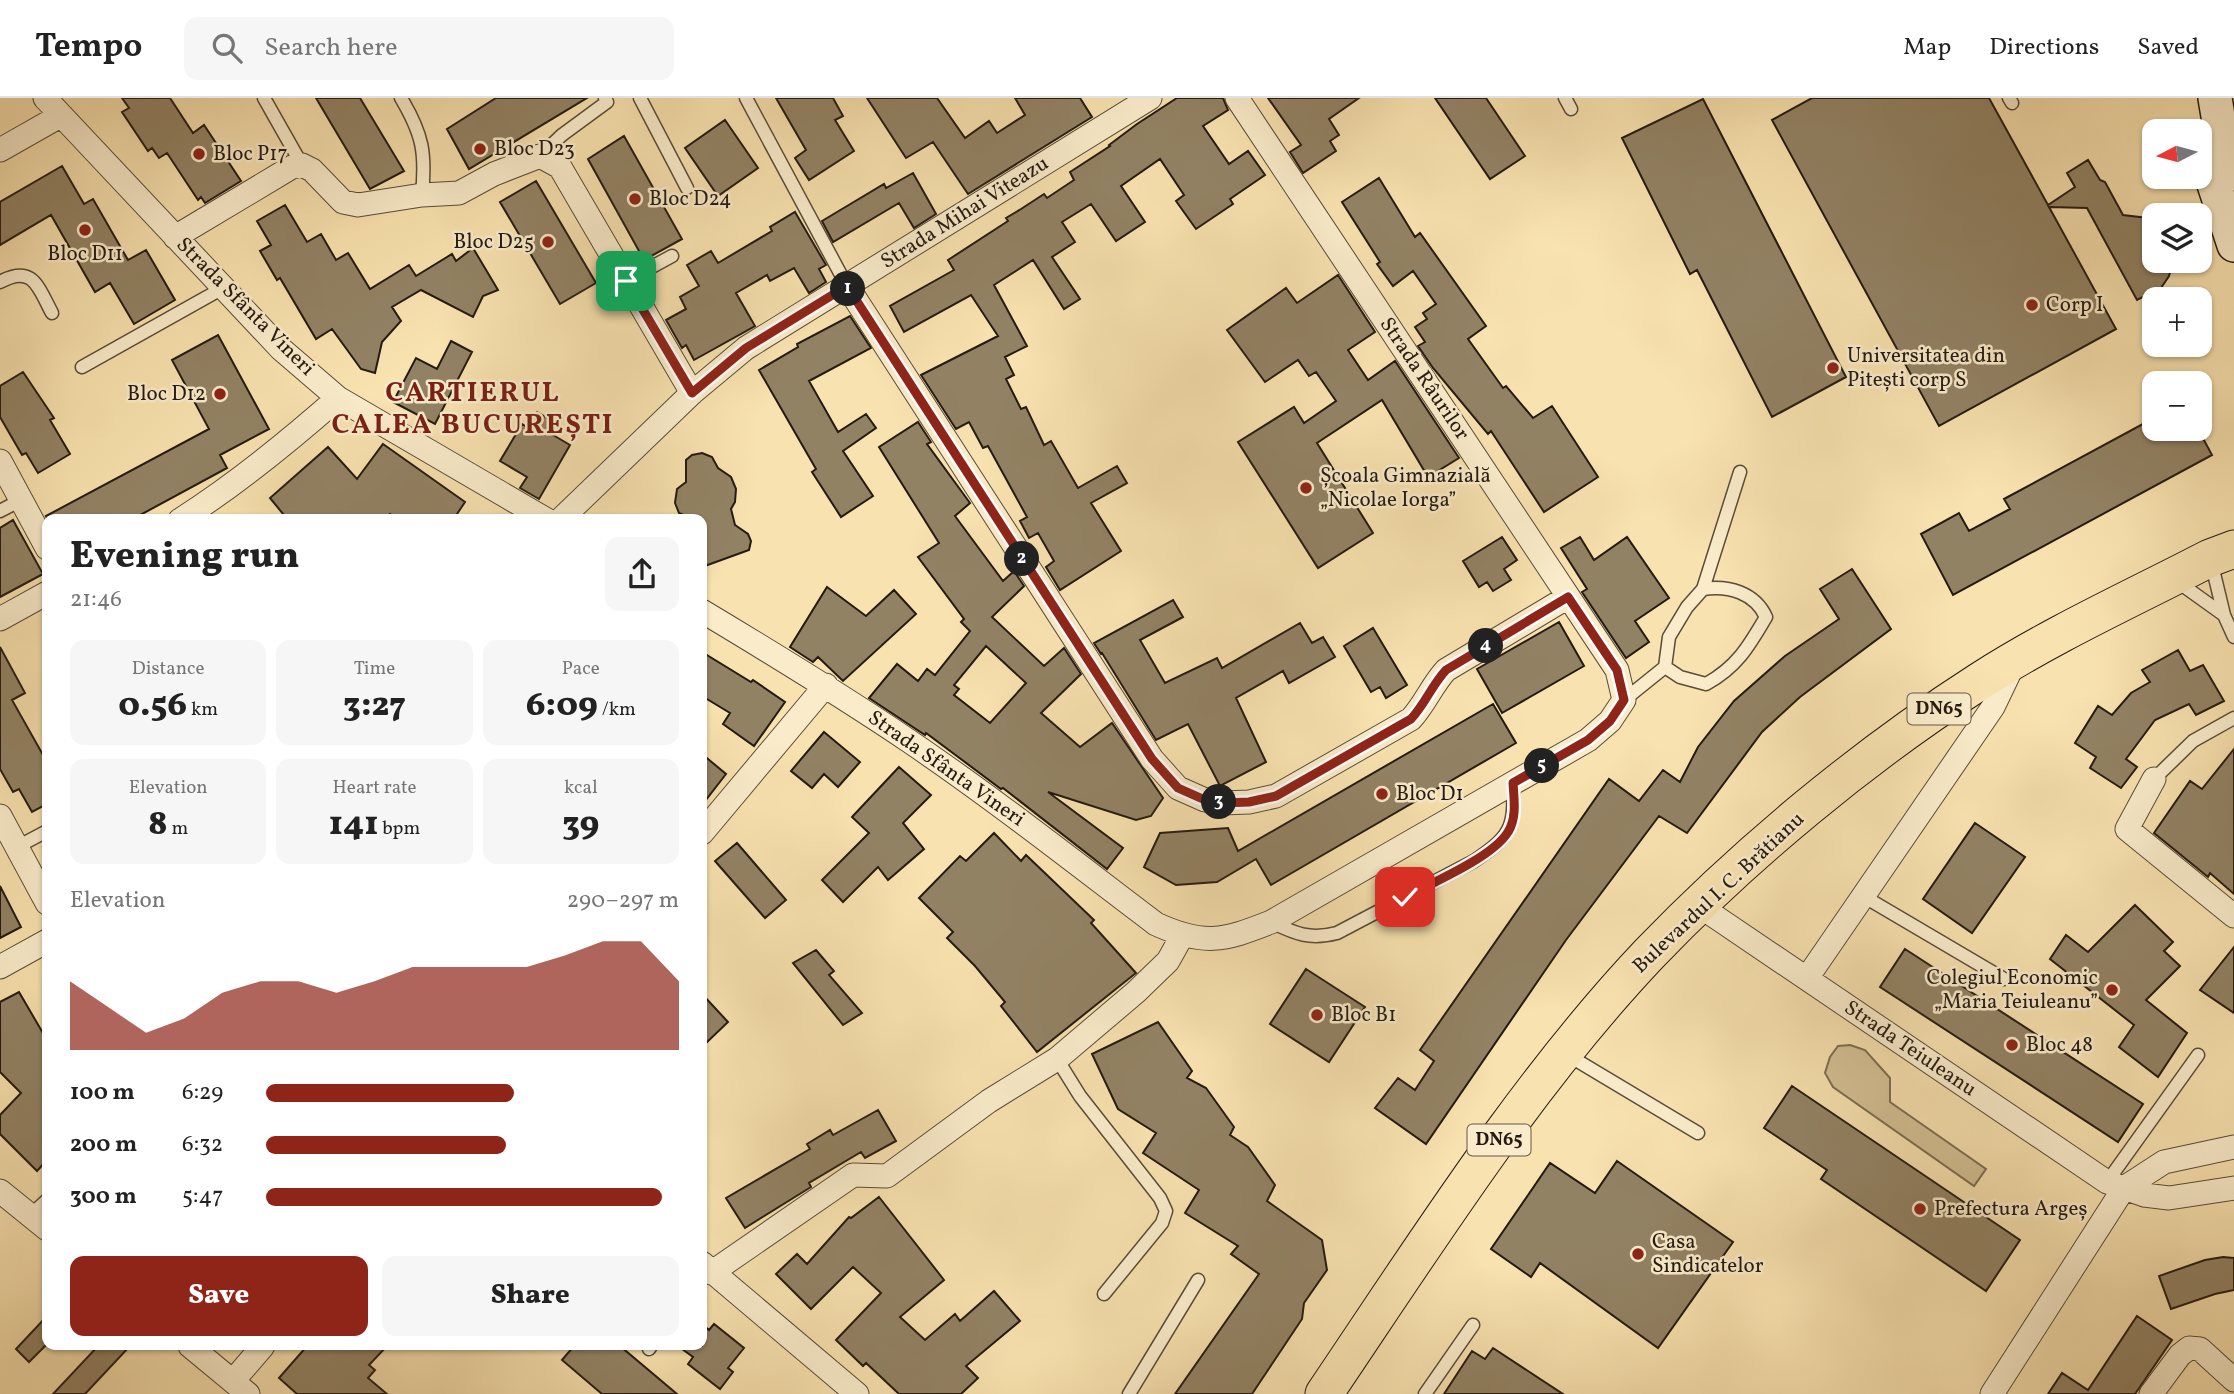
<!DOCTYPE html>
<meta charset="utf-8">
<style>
:root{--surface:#fff;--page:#f6f6f6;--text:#222;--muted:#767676;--line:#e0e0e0;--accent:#8f2418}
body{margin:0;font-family:Vollkorn,serif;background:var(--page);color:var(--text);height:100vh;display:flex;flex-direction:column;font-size:26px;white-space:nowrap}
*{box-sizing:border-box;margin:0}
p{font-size:23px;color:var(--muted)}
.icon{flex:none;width:38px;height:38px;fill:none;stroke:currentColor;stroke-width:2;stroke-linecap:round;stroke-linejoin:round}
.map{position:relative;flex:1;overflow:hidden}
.side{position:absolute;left:42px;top:416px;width:665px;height:836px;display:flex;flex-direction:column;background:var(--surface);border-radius:14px;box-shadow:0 2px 5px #0004}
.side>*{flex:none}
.needle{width:46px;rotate:264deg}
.tools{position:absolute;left:2142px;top:21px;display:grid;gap:14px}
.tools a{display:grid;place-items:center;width:70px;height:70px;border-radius:14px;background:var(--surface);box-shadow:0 2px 5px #0004;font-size:35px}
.pin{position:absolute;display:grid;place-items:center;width:60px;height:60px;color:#fff;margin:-30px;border-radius:14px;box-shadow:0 4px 10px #0006}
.km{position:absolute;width:35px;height:35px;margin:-18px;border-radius:50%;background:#222;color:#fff;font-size:19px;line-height:35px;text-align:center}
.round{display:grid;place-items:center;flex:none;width:74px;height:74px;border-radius:14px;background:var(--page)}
.headline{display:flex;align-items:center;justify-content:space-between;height:119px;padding:0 28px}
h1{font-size:38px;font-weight:800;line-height:52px}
.metrics{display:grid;grid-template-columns:repeat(3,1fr);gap:10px;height:119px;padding:7px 28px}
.metrics div{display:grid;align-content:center;border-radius:14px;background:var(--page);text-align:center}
.metrics b{font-size:35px;font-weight:800}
.metrics small{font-size:19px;font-weight:400}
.metrics p{font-size:19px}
.chart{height:196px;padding:14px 28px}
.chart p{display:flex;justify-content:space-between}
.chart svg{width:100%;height:126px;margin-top:7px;fill:var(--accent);opacity:.7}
.action{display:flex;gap:14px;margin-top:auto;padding:14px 28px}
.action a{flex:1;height:80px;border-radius:14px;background:var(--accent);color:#fff;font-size:28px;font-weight:800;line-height:80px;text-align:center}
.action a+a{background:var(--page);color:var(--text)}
ul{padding:0 28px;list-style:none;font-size:23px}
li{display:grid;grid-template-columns:112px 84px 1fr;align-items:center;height:52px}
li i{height:18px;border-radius:9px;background:var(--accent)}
header{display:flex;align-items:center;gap:42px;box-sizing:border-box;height:98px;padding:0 35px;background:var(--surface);border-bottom:2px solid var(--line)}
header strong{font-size:33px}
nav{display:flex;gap:38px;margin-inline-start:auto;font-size:24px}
.search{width:490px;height:63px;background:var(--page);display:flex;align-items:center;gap:18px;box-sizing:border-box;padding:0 24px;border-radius:14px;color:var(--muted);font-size:26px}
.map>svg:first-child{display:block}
.green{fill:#d4c094;stroke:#7c6d53;stroke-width:2}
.building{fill:#928264;stroke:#241a12;stroke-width:2;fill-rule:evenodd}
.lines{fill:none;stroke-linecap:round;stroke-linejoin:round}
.lane-casing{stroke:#594c39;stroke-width:15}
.street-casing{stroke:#594c39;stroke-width:25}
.secondary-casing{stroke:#241a12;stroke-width:36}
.primary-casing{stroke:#241a12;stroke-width:39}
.lane{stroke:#faeccb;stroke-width:12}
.street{stroke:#faeccb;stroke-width:23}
.secondary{stroke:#faeccb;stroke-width:33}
.primary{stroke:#f8e2af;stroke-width:37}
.route-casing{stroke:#fff;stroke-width:14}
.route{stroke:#8f2418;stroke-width:9}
.poi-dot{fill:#8f2418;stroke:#faeccb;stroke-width:2.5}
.labels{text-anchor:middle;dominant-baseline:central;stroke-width:5;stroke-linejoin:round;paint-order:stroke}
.shield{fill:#faeccb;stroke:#64594a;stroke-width:2}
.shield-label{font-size:19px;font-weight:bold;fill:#241a12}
.poi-label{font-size:21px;fill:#241a12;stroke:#faeccb;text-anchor:start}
.street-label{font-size:21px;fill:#241a12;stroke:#faeccb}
.district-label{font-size:28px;font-weight:bold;letter-spacing:2px;fill:#7a1f14;stroke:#faeccb}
</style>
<header>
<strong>Tempo</strong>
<div class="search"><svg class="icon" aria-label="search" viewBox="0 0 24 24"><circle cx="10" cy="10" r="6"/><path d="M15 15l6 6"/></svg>Search here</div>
<nav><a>Map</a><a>Directions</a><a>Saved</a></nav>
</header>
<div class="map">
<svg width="2234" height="1296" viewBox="0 0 2234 1296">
<rect width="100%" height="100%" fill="#f8e2af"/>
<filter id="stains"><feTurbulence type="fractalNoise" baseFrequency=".00286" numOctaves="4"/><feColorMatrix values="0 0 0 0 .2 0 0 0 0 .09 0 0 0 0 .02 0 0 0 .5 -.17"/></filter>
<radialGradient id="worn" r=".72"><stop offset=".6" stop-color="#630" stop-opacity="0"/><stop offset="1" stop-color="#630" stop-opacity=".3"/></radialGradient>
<path class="green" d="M1850,947L1865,952L1890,980V1004L1986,1071L1974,1088L1833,989L1825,975L1830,959L1838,948Z"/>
<path class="building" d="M122,0H170L193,35L204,27L241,83L205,105L201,99L198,102L167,55L159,60L152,50L148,53L122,14L129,10Z
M316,0H360L404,73L370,91Z
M496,0H587L469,71L447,31Z
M776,0H833L843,18L835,22L854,53L809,82L795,60L806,52Z
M867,0H937L965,40L989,23L997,35L1025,17L1015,0H1080L1092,19L968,96L933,44L906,60Z
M1177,0H1223L1228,12L1203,28L1229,66L1248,53L1265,77L1230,101L1233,106L1196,131L1176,103L1184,97L1160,61L1121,88L1145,124L1116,143L1091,106L1062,124L1075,144L1052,159L1080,201L1064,211L1033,162L994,187L1027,248L1005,259L1014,277L1006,281L1021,311L1026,309L1044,347L1051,343L1078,390L1117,368L1127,385L1091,405L1121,453L1060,492L1046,469L1054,463L1038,435L1029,440L1020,423L1027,419L988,348L983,350L969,324L956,331L921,277L998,238L971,197L904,234L890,208L954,172L948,162L1008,123L1006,120L1021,111L1044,96L1047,100L1074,82L1070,74L1110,48L1109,47L1137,26Z
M1268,0H1359L1329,21L1339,37L1330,43L1336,53L1303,75L1290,54L1301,47Z
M1435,0H1486L1525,58L1490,81Z
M1812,0H1989L2048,107L2075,89L2067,75L2088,62L2100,82L2105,84L2123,117L2148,120L2154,124V163H2173L2169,178L2161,190L2137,202L2087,110L2049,109L2116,231L1939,328L1772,22Z
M1703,1L1846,279L1772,319L1697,172L1690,176L1622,40Z
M725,22L758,70L718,98L685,50Z
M624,38L682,141L644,162L588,61Z
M62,68L84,106L93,101L128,162L146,152L175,202L134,226L110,185L95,194L51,117L0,147V104Z
M913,75L936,116L914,130L899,105L833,144L822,123L884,86L886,90Z
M1379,80L1415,139L1420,135L1486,228L1468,241L1503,290L1506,288L1533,320L1552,308L1598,379L1544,414L1491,333L1488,336L1433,270L1418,248L1425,244L1415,229L1427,221L1423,215L1436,206L1413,173L1393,188L1377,166L1380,164L1342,104Z
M536,83L596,185L560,206L500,104Z
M285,107L307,144L321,136L336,162L348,155L370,191L409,167L416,178L452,156L456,163L473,150L498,192L483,198L473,219L421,192L392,209L401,223L382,244L375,275L361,271L332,231L316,241L280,180L277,182L260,153L271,147L257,123Z
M795,114L826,167L819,171L826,184L809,195L794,170L770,183L767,177L736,195L755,228L694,262L686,247L682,250L666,222L686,211L680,199L699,188L687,167L711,153L718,165L772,133L770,129Z
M1338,177L1375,234L1348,252L1368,282L1395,263L1459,360L1428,379L1382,302L1317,345L1373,435L1318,470L1238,344L1294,309L1304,325L1336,303L1316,274L1309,278L1298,262L1265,284L1227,232L1286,190L1297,205Z
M850,218L871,250L809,283L838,334L866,316L876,330L843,353L873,398L841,419L812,374L816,371L759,272L798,249L797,246Z
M218,237L269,331L220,357L227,370L131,422H48L46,418L209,331L172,262Z
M451,243L472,254L435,326L393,304L416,260L437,271Z
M23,274L54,320L50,322L70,356L38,375L26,355L22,357L0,319V288Z
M537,314L554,324L548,334L570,347L539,401L520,390L527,379L500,363L522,326L527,329Z
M2154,320V331H2198L2212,357L1953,497L1921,436L1959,415L1969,433L2010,411L2004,401Z
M918,324L931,344L927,346L970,405L955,418L1003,483L1014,473L1024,488L992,519L1044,568L1064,550L1081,576L1041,615L1080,649L1112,625L1163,700L1151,718L1136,722L1048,694L1123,750L1107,771L1003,690L1001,691L926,635L925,637L869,600L897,566L918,583L927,571L935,577L970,533L961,524L964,521L918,459L939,445L879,349ZM986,548L1026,585L990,625L954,597L959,591L954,587Z
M383,346L465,404L453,422H400L390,416L384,422H288L270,400L328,349L357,381Z
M702,355L712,359L718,370L731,379L736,391L735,404L731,411L735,427L748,436L751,443L749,452L702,469V422H694L679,415L675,405L677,391L686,384V362L692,357Z
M13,422L43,476L0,499V430Z
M1502,439L1517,462L1504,471L1511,482L1493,493L1487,484L1479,489L1463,463Z
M1580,439L1594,462L1627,439L1669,500L1635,523L1649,544L1626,560L1582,494L1587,491L1561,450Z
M1852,471L1891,531L1800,599L1762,634L1687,735L1659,718L1566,842L1426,1046L1375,1010L1398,980L1415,992L1434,963L1420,952L1609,681L1639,703L1663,672L1680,684L1698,649L1734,603L1785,558L1839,521L1820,491Z
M827,489L866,518L894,492L916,516L843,583L818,559L813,564L790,549Z
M1173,502L1183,519L1140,542L1165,585L1217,560L1222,570L1300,525L1312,545L1323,539L1335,559L1289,585L1283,573L1236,600L1266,664L1220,688L1188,626L1156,642L1102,555L1101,556L1094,545Z
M1559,524L1584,568L1502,615L1477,571Z
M1373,530L1407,587L1386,600L1380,589L1371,594L1344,548Z
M0,549L25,595L12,602L47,664V706L32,714L19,691L13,694L0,671Z
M2178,552L2190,573L2203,567L2224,603L2196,617L2189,606L2155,622L2126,661L2137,669L2121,690L2090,670L2096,659L2075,645L2098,608L2112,617L2131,595L2150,584L2142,572Z
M702,554L751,584L753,582L785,604L754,648L723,626L730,615L702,598Z
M1493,606L1516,645L1271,787L1256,761L1217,784L1176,787L1144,769L1160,735L1228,730L1238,753Z
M824,634L860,664L838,689L824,676L812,690L791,673Z
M2234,651V796L2210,775L2208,779L2154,735L2190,683L2202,691Z
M702,656L726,676L702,707Z
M899,669L931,697L903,725L924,751L888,782L878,769L843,804L822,782L869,735L852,719Z
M1975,725L2025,759L1972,835L1923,801Z
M994,735L1021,763L1026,757L1094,822L1091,825L1136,875L1037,954L1001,908L1005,904L975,868L947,840L953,834L919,800L960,758L966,763Z
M737,745L786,802L765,820L715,763Z
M0,788L21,829L0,840Z
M2135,807L2173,844L2164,853L2180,868L2146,902L2187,935L2158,979L2119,949L2134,927L2050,861L2066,837L2088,854Z
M2234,849V915L2200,892Z
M1905,851L2143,1006L2118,1044L1880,889Z
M816,852L834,873L829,877L862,915L843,927L793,865Z
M1306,871L1365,909L1329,964L1270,926Z
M19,894L47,942V1062L37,1073L0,1036V1017L21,995L0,974V904Z
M702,896L728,924L702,949Z
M1158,924L1192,973L1187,980L1206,990L1234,1029L1230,1037L1248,1049L1275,1087L1267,1103L1322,1142L1327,1172L1304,1205L1302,1221L1252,1296H1175L1259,1176L1231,1156L1238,1148L1185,1115L1199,1092L1143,1055L1156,1035L1118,1011L1092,956Z
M1792,988L2020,1142L1986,1193L1821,1081L1827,1072L1764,1030Z
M878,1012L896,1043L865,1060L861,1054L809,1085L811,1089L745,1130L726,1100L810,1051L807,1046L830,1032L833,1037Z
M1617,1063L1733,1144L1658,1250L1540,1165L1531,1179L1491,1151L1550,1065L1595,1095Z
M879,1099L944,1182L900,1219L925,1242L955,1216L960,1223L994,1193L1020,1223L966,1268L978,1280L961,1296H899L866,1265L863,1268L836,1242L881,1195L853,1169L811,1211L776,1176L797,1156L807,1166L849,1119L851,1120Z
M2223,1159L2234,1160V1192L2215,1196L2171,1211L2159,1178L2205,1162Z
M47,1218V1246L29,1264L16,1251Z
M2137,1218L2172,1242L2135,1296H2048L2062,1275L2088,1292Z
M702,1226L709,1232L714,1226L744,1250L728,1270L733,1274L720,1291L688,1266L693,1259L678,1248H702Z
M98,1248H130L85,1296H53Z
M307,1248H387L369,1267L375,1272L368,1280L387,1296H297L279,1280Z
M574,1248H620L677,1296H602L562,1262Z
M1493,1250L1563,1296H1444L1472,1253L1485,1261Z"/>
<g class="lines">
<defs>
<path id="lane" d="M264,0L302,67
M401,0C423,37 426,55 422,97
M640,0L687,90
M746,0L847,188
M1565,0L1571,11
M2009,0L2012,5
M540,58L562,37L607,4L605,0
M626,183L672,158
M0,184C33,166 38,189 52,215
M82,269L223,190
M0,413L21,402
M2211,463L2224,517L2234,539
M2178,484L2224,517
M1665,569L1669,539L1687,509L1703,491L1740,374
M1624,602L1665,569L1680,579L1706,586C1737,569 1749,548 1766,519C1755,495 1729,487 1703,491
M2154,681L2193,643L2234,620
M17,749L47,733
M1863,798L2004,881
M1271,824C1296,836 1310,842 1337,835L1474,763C1511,738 1515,730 1513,686
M1566,956L1698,1035
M1057,961L1080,998L1160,1100L1166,1113L1162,1125L1104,1196
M2107,1084L2198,957
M31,1117L47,1102
M649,1251L651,1248
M1129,1296L1198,1182
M1425,1296L1473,1227"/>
<path id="street" d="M45,0L281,251L338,300L547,422
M0,52L60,18
M175,139L292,69L302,67L312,72L343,104L358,107L422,97L459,95L494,76L540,58L560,69L692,295
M847,188L1152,661L1178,690L1205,702L1223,705L1249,704L1276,698L1411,621C1425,606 1432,587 1446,572L1568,499
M0,363L47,450
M180,422C237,386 288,344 338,300
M560,422L692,295L746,250L1150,0
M702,513C772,555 841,597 909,643C993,700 1074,764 1156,826C1204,848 1223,843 1271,824L1588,642L1610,623L1624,602L1617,572L1237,0
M0,521L47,495
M2154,681L2127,731L2234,818
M0,718L47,805
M702,735L826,587
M1698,807L2107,1084L2144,1097L2169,1100L2234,1090
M0,869L47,843
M1807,880L1993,609L2016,561
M0,1093L47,1131
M702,1165L857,1296
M711,1175L853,1077L887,1078L989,1003L1057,961L1136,894L1168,863L1182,838
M190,1248L248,1296
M233,1283L263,1248
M1992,1296L2124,1090L2164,1064L2234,1049
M2151,1296L2180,1257L2189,1250L2200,1251L2234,1282"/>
<path id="secondary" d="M2215,0L2222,42L2233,76
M2200,44L2234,147"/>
<path id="primary" d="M1324,1296C1424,1148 1526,986 1649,856C1745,756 1863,658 1980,583C2053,536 2133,500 2210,460L2234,451"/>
</defs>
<use href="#lane" class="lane-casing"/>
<use href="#street" class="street-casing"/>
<use href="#secondary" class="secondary-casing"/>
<use href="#primary" class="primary-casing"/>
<use href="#lane" class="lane"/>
<use href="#street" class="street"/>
<use href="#secondary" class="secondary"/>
<use href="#primary" class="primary"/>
</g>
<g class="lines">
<defs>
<path id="route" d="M626,183L692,295L746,250L847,188L1152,661L1178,690L1205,702L1223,705L1249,704L1276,698L1411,621C1425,606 1432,587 1446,572L1568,499L1617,572L1624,602L1610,623L1588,642L1513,685C1514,701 1517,720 1508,734C1493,759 1432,785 1405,799"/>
</defs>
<use href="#route" class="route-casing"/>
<use href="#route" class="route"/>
</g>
<g class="poi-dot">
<circle cx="480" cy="51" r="7"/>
<circle cx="199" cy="56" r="7"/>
<circle cx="635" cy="101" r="7"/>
<circle cx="85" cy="132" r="7"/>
<circle cx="548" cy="144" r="7"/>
<circle cx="2032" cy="207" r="7"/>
<circle cx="1833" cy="270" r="7"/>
<circle cx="220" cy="296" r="7"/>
<circle cx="1306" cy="390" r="7"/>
<circle cx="1382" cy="696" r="7"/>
<circle cx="2112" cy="892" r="7"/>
<circle cx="1317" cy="917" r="7"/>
<circle cx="2012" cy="947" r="7"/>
<circle cx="1920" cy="1111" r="7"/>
<circle cx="1638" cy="1156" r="7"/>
</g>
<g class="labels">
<g class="shield">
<rect x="1907.5" y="595.5" width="63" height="31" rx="5"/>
<rect x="1467.5" y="1026.5" width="63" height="31" rx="5"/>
</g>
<g class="shield-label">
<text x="1939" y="611">DN65</text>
<text x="1499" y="1042">DN65</text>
</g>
<g class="poi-label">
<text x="494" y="51">Bloc D23</text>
<text x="213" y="56">Bloc P17</text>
<text x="649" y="101">Bloc D24</text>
<text x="534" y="144" text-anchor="end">Bloc D25</text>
<text x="85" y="156" text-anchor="middle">Bloc D11</text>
<text x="2046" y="207">Corp I</text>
<text x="1847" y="258">Universitatea din<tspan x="1847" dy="24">Pitești corp S</tspan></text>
<text x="206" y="296" text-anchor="end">Bloc D12</text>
<text x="1320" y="378">Școala Gimnazială<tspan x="1320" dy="24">„Nicolae Iorga”</tspan></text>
<text x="1396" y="696">Bloc D1</text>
<text x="2098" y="880" text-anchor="end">Colegiul Economic<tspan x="2098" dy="24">„Maria Teiuleanu”</tspan></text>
<text x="1331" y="917">Bloc B1</text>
<text x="2026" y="947">Bloc 48</text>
<text x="1934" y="1111">Prefectura Argeș</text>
<text x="1652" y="1144">Casa<tspan x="1652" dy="24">Sindicatelor</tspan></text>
</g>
<g class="street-label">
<text transform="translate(965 115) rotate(-32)">Strada Mihai Viteazu</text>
<text transform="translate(245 209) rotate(45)">Strada Sfânta Vineri</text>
<text transform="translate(1424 281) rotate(56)">Strada Râurilor</text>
<text transform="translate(946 671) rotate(35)">Strada Sfânta Vineri</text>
<text transform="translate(1719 795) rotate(-43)">Bulevardul I. C. Brătianu</text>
<text transform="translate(1910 951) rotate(34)">Strada Teiuleanu</text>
</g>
<g class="district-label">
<text x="473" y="295">CARTIERUL<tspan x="473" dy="32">CALEA BUCUREȘTI</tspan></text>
</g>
</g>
<rect width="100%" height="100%" filter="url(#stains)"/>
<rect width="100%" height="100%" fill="url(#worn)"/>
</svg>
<div class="tools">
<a><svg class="needle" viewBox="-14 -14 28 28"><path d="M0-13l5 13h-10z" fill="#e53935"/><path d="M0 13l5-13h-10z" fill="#767676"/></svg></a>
<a><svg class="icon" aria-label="layers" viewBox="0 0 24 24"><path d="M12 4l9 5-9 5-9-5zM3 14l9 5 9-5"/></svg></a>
<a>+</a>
<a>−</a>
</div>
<div class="pin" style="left:626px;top:183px;background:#1e9e55"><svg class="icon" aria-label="arrive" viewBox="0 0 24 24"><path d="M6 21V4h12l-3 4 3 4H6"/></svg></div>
<div class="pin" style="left:1405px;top:799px;background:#d93025"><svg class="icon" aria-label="check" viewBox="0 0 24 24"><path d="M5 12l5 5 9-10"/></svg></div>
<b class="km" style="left:848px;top:191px">1</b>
<b class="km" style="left:1022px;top:461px">2</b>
<b class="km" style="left:1219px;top:704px">3</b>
<b class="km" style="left:1486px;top:548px">4</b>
<b class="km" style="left:1542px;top:668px">5</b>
<section class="side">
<div class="headline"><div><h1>Evening run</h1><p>21:46</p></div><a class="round"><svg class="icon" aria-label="share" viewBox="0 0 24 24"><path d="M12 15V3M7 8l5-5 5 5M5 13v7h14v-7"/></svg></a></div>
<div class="metrics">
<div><p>Distance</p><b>0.56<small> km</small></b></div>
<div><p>Time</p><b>3:27</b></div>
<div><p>Pace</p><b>6:09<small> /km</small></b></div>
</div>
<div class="metrics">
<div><p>Elevation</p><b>8<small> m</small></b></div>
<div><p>Heart rate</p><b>141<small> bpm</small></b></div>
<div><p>kcal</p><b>39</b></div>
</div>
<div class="chart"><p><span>Elevation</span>290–297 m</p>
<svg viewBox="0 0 160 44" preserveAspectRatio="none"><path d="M0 44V20L10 29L20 38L30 33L40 24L50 20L60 20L70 24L80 20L90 15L100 15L110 15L120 15L130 11L140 6L150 6L160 20V44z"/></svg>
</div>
<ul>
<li><b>100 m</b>6:29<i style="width:60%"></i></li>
<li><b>200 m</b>6:32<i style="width:58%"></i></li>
<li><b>300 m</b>5:47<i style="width:96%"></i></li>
</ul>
<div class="action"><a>Save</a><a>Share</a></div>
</section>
</div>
